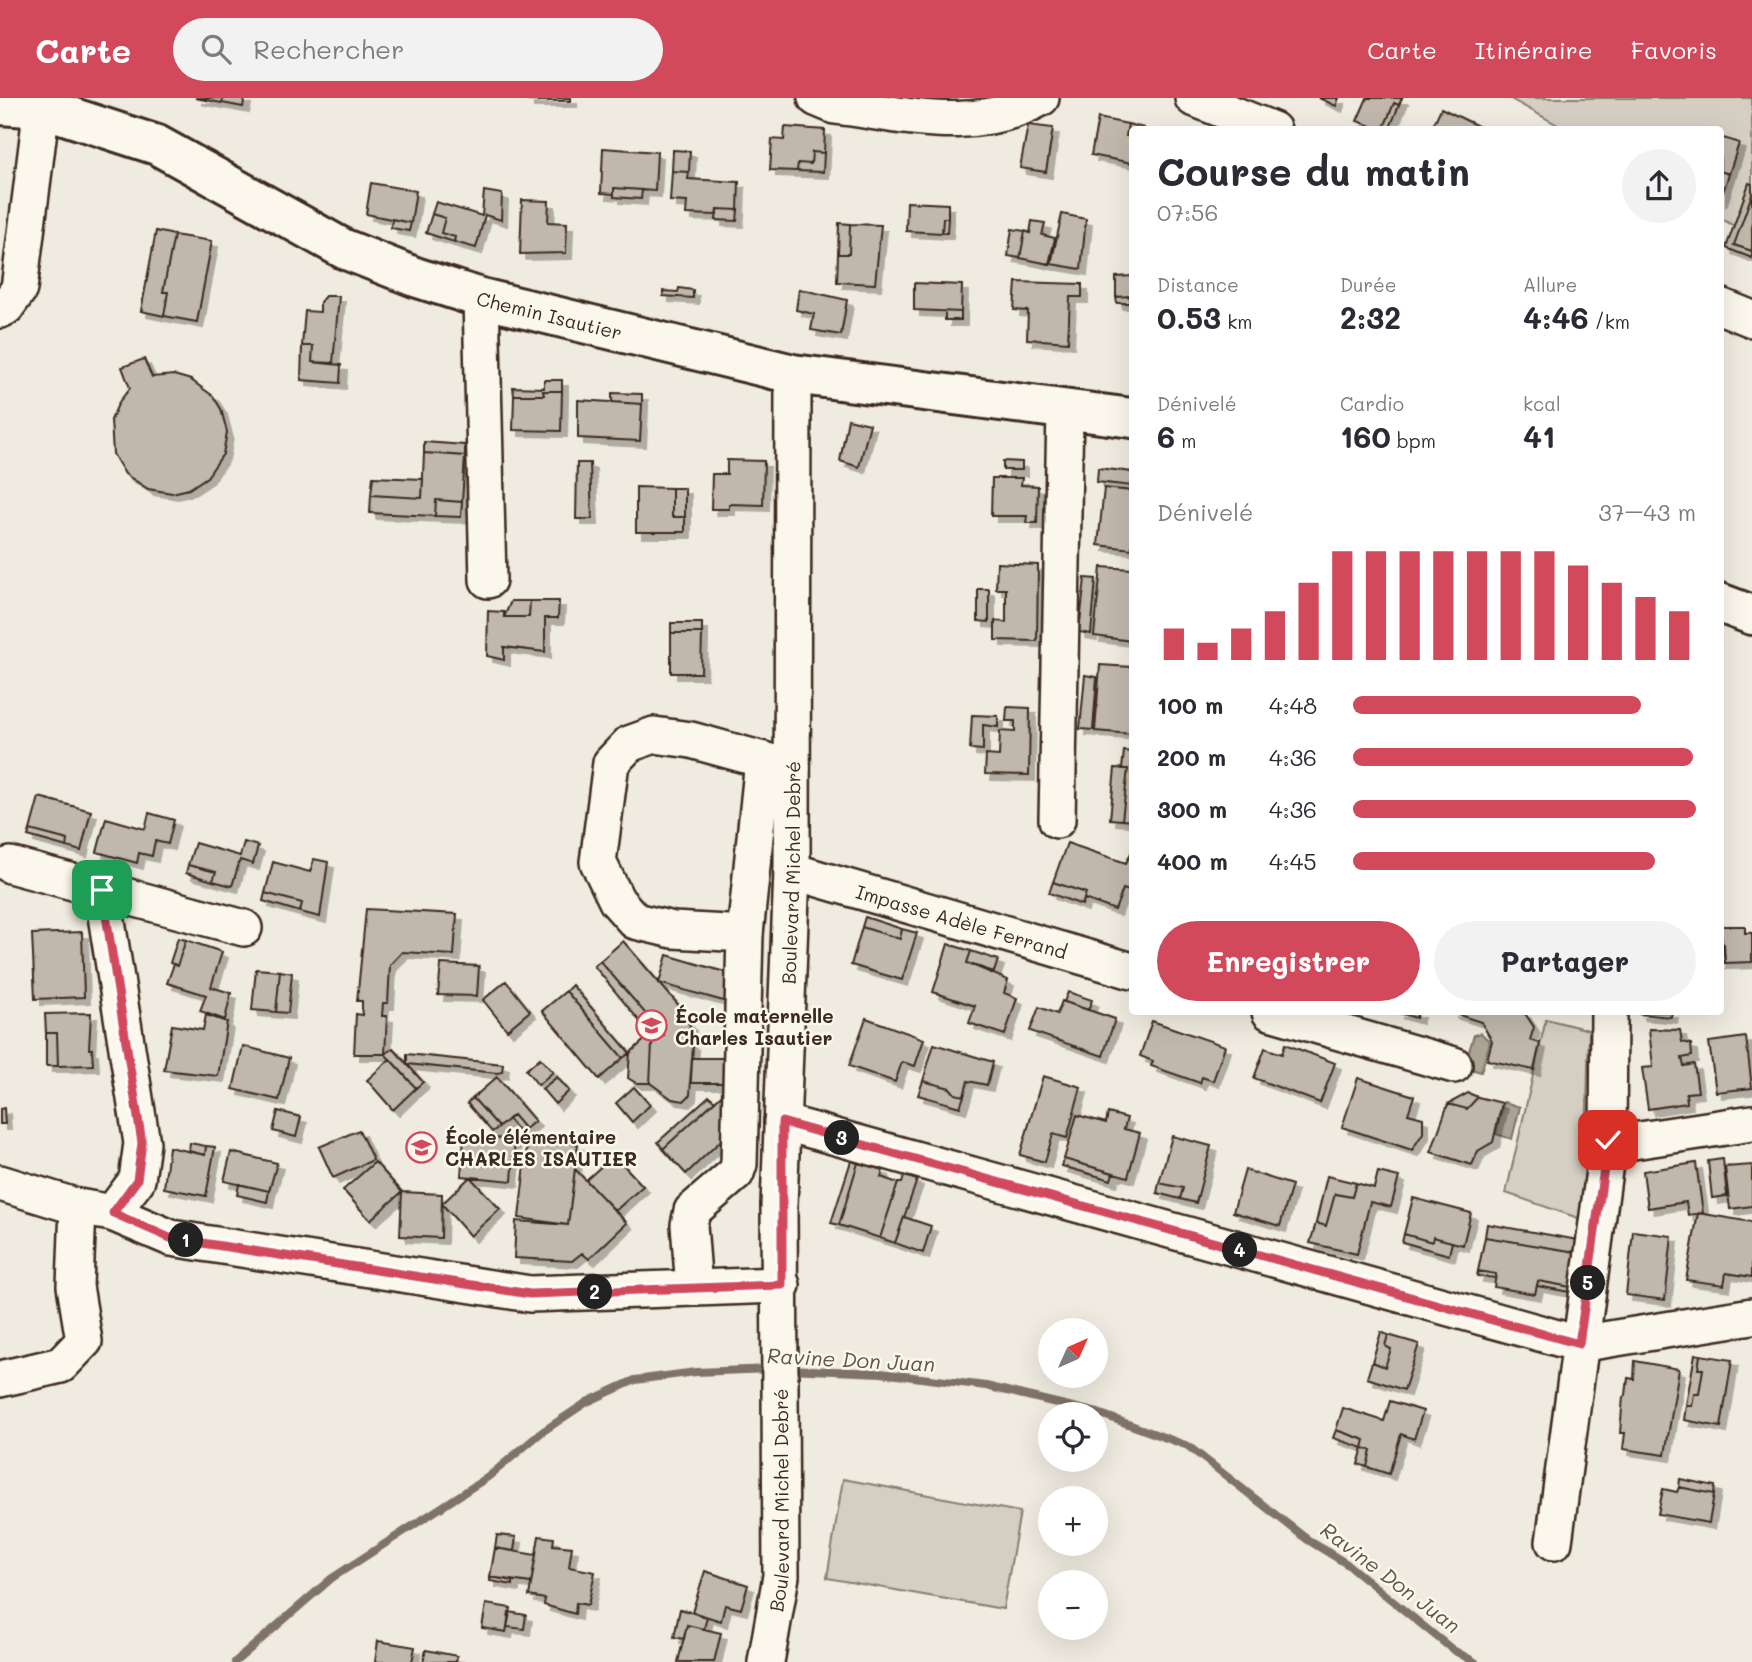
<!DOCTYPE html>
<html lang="fr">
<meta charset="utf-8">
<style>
:root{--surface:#fff;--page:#f2f2f3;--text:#2b2b33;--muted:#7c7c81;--accent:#d1495b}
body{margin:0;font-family:Mali,sans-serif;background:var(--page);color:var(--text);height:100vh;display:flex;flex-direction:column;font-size:26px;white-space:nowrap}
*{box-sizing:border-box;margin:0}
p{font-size:23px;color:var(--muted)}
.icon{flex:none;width:38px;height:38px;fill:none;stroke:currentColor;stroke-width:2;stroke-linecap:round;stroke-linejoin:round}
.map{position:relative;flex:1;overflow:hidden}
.details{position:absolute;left:1129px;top:28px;width:595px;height:889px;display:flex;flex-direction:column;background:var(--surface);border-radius:7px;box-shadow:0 7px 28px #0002}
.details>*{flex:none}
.needle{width:46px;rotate:45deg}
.tools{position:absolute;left:1038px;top:1220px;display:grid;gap:14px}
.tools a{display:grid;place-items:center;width:70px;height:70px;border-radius:50%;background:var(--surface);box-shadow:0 7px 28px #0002;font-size:35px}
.pin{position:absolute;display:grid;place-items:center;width:60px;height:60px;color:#fff;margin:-30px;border-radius:14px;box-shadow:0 4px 10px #0006}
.km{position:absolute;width:35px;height:35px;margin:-18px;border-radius:50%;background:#222;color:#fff;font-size:19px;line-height:35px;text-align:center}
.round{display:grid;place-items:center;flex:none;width:74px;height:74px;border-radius:37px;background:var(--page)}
.headline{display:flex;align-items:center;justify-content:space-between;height:119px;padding:0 28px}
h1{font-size:38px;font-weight:800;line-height:52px}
.figures{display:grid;grid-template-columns:repeat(3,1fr);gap:10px;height:119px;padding:7px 28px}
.figures div{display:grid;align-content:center}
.figures b{font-size:30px;font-weight:800}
.figures small{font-size:19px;font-weight:400}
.figures p{font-size:19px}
.chart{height:196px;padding:14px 28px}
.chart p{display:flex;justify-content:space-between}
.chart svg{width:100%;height:126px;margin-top:7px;stroke:var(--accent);stroke-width:6}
.button{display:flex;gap:14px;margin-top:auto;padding:14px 28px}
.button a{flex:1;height:80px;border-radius:42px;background:var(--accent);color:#fff;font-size:28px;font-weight:800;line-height:80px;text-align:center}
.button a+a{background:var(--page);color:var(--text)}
ul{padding:0 28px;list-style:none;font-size:23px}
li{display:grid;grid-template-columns:112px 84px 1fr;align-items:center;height:52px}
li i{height:18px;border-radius:9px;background:var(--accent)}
header{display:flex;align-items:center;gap:42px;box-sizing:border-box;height:98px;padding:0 35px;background:var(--accent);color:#fff}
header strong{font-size:33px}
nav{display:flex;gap:38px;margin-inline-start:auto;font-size:24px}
.search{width:490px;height:63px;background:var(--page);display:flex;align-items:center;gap:18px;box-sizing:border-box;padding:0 24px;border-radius:38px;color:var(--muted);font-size:26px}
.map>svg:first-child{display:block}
.green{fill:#d5cec3;stroke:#887c70;stroke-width:2}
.water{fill:#aca397;stroke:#7f7367;stroke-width:2}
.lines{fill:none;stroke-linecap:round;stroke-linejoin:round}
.stream{stroke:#7f7367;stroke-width:8}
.building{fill:#c0b8ad;stroke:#3b2a1e;stroke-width:2;filter:url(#shadow)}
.minor-casing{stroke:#3b2a1e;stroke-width:40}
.major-casing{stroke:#3b2a1e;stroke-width:44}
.minor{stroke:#fbf7ec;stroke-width:35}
.major{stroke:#fbf7ec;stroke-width:38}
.route-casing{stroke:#fff;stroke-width:14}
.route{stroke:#d1495b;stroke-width:9}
.labels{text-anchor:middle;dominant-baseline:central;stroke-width:5;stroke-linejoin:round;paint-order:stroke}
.street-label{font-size:19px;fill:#3b2a1e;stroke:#fbf7ec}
.poi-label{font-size:19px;font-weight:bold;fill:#3b2a1e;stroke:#fbf7ec;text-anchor:start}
.water-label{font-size:21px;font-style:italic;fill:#635448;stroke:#fbf7ec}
</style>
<header>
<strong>Carte</strong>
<div class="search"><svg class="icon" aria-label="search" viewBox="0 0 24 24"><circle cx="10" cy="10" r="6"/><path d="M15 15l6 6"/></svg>Rechercher</div>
<nav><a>Carte</a><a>Itinéraire</a><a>Favoris</a></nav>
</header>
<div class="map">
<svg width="1752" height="1564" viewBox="0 0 1752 1564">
<defs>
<filter id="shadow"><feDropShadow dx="6" dy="6" stdDeviation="0" flood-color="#0004"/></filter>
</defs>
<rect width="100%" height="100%" fill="#f0ebe0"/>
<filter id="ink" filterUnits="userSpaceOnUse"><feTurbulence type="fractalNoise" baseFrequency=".0143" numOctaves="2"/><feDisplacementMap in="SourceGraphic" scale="14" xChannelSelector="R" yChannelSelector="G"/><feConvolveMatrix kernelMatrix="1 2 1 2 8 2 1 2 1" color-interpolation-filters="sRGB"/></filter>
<g filter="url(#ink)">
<path class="green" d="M1509,0H1752V138L1720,120V32L1565,31Z
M1546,921L1589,932L1584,1122L1506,1095Z
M843,1381L1020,1414L1003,1511L827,1480Z"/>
<path class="water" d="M1481,935L1490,944L1481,974L1464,969L1474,937Z
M1504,1004L1520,1009L1512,1041L1496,1036Z"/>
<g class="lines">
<path class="stream" d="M787,1271L881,1275L986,1288L1098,1315L1188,1348L1308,1442L1347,1466L1453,1552L1475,1564
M235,1564L332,1480L488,1379L542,1334L587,1304L635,1282L696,1274L771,1271"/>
</g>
<path class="building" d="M195,0H223L222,5Z
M223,0H245L243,9L222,5Z
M528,0H571V3H528Z
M1319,0H1339L1336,8Z
M1367,0H1402L1399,7L1394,5L1383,32L1357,23Z
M1394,5L1399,7L1389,32H1383Z
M1441,10L1486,32H1431Z
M1098,20L1128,26L1126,38L1132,39V65L1091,57Z
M1128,26L1144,30V32H1132V39L1126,38Z
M1028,27L1053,30L1046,74L1020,70Z
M785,29L825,32L824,55L812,54L811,66L798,65L797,73L770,72L772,41L784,42Z
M1720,39L1739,45L1729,76L1720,73Z
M603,50L657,54L655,93L614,90V96L601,95Z
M673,52L690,53L689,74L672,73Z
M812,54L824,55L823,74L797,73L798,65L811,66Z
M672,73L689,74L688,81L739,84L738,112L717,111V117L686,116L687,104L670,103Z
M1720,73L1729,76L1720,103Z
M371,85L416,93L411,125L366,116Z
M1749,85L1752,86V96L1734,147L1752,153V160L1726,150Z
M614,90L642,92L641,101L614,99Z
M484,93L502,96L501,122L485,117L476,150L454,144L455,139L441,135L445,120L432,116L436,104L482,118Z
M1752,96V153L1734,147Z
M522,102L549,103L548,124L567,125L566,155L520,156Z
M907,104L948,106V120H943L942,135L906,133Z
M717,111L738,112L737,123L716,122Z
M432,116L445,120L441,135L455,139L454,144L426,135Z
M1062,116L1086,121L1081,171L1051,166Z
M943,120H948L947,135H942Z
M392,121L411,125L409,133L391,130Z
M1032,123L1045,125L1042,137L1055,140L1049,166L1020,160L1025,133L1030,135Z
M839,125L850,126L849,156H838Z
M850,126L881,127L875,186L837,184L838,156H849Z
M1012,131L1025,133L1020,160L1008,158Z
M156,133L174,137L163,194H168L164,218L141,213Z
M174,137L212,143L197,224L164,218L168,194H163Z
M1132,178V232L1130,198L1116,199V179Z
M1016,184L1082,186V199H1070L1068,244L1027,241L1028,213L1014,212Z
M914,185L962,187L961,214L914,212Z
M679,190L693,192V200L663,198V193L678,194Z
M799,191L847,202L841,237L811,232L814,216L796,212Z
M325,198H339L333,265L312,264L313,248H302L305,213L320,214V204Z
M1130,198L1131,205H1117L1116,199Z
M945,214H961V222H945Z
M302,248H313L312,264L341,267L340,285L301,282Z
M144,261L152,279L174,277L191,282L213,298L221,311L227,334L223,356L207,379L189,391L172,395L148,391L125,376L113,356L111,322L119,304L130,290L122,269Z
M544,282H562V293H543L544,297H514L513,289L544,290Z
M543,293H562L561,333L513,332L514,297H544Z
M612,295L642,296V306L612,304Z
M578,302L642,306L640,343L578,340Z
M848,321L870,326L859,369L840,363Z
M424,344L465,347V358L424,355Z
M424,355L465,358L462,404L436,402L435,418L370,415L371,397L422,400Z
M727,362L764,363L763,407L729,406V411H711L712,376H727Z
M1003,363L1022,364V372H1003Z
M577,365H590L592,421H576Z
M1098,370L1132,374V388L1097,384Z
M373,379L423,381L422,400L371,397Z
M992,380H1022L1021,387L1038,388L1037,425H1026L1027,418H991Z
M636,389L672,390V419H685V434H636Z
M672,390H685V419H672Z
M1104,390L1132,393V451L1098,447Z
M436,402L462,404L461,419L435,418Z
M997,465L1038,467L1037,543L995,542V523L1006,524V491H996Z
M1101,469L1132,471V543L1094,538Z
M1085,480L1096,481L1091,536L1079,534Z
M978,491H989V524L978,523Z
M511,503H530L529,519H504Z
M530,503H559L558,520H545V554L504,549V562L487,558L488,513L504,514V519H529Z
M671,525H702V535H671Z
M671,535H702L701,575H671Z
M1100,567L1132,569V636L1095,633Z
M1085,577L1097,579L1093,632L1080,631Z
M1007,609L1030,610L1029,677L985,676L986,657L999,658L1000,633L1015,634V623H1006Z
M972,617L998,618V629L983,627V652L970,651Z
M1124,653L1132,654V723L1122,722L1128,671H1122Z
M1115,670L1128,671L1122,722L1110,721Z
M39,699L91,713L81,753L67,749L68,742L30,732Z
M149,715L174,722L168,746L155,743L152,758L139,755L137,765L97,754L106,720L145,731Z
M30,732L68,742L67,749L28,738Z
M244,744L258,748L253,766L240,762L232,788L213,783L216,774L188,767L195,745L240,758Z
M1067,745L1126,765L1132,753V794L1123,791L1115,812L1084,801L1086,795L1053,784Z
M314,761L328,764L320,819L300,814L302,805L265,795L273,764L310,774Z
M188,767L216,774L213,783L186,775Z
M1053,784L1086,795L1082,807L1049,795Z
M265,795L302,805L300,814L263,803Z
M366,811L457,816L454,857L402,854L390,867L388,905H383L382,918H387L385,956H354L356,916L362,917V903H357Z
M865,819L902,831L900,841L862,829Z
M1720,828H1745V835H1752V864L1725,865Z
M862,829L900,841L902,831L917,835L902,882L851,867Z
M82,834L84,899L35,901L32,836Z
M178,840L186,842L177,868L170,865Z
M186,842L222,854L211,889L231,895L225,922L200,913L206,897L167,885L174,866L177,868Z
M623,843L682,911L679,914L690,927L688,941L693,947L690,997L684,1003L672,1001L650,985L652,946L664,937L600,863Z
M948,846L971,853L967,865L1008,882L1004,895L1017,900L1005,937L969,925L975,908L933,894Z
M1720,846H1724L1725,865H1720Z
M971,853L998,862L994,874L967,865Z
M667,857L742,879L734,906L659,885Z
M600,863L664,937L656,943L594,868Z
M441,866L479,868L477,898L438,897Z
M256,871L280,873L276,914L252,912Z
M280,873L292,875L288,915L276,914Z
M506,883L530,913L507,932L483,902Z
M572,887L630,955L623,960L566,893Z
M566,893L623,960L599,981L542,913Z
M1068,894L1092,902L1088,912L1064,904Z
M1062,903L1115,921L1103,958L1030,933L1039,909L1057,916Z
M1396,914H1418L1416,920Z
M1450,914H1524L1534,929L1530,942L1540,945L1534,972L1487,962L1492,943L1481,924Z
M1639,914H1672L1671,919L1639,916Z
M91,915L89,951H92L93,967L58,968L57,935H46L45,916Z
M206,917L227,924L218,978L164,972L172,927L203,932Z
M866,920L924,941L915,968L902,964L895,984L849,968Z
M1152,923L1225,948L1213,983L1202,979L1200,985L1151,968L1153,963L1140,958Z
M1649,931L1680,932L1682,944L1691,946L1692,958L1682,960L1684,968L1694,966L1698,994L1686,995L1687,1005L1648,1011L1642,970L1653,969Z
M46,935H57L58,968H46Z
M651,936L656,943L652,946L650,985H636L628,980L630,955Z
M1746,939L1752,990L1716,994L1709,944Z
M934,946L993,964L987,987L968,983L964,998L955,996L950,990L923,983Z
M1285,946L1335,965L1320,1005L1254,980L1265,950L1282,956Z
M243,948L289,960L279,1002L233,991Z
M393,950L423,984L416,990L385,956Z
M407,956L503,966L502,974L497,975L407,966Z
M540,960L553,974L538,987L526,972Z
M692,960H733L731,985H690Z
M390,961L416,990L393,1012L367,982Z
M1043,978L1081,989L1067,1040L1053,1036L1045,1064L1020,1057Z
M497,979L535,1023L525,1031L513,1017L499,1029L473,1000Z
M557,979L569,993L555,1006L542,991Z
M1358,980L1414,998L1408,1016L1423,1020V1035L1412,1052L1342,1029Z
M923,983L950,990L955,996L964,998L960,1009L918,997Z
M634,989L650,1007L632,1024L616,1005Z
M730,989L738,1026L686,1076L663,1051Z
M1468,995L1478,999L1467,1011L1448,1006Z
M709,998L715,1003L663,1051L658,1044Z
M1478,999L1502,1005L1493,1044L1478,1053L1472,1067L1431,1054L1448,1006L1467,1011Z
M473,1000L499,1029L492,1034L467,1005Z
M4,1010L5,1026H0V1011Z
M278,1013L301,1019L296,1039L273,1033Z
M1108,1015L1127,1020L1124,1031L1140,1035L1128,1079L1064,1061L1077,1017L1106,1025Z
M513,1017L525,1031L521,1036L508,1021Z
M359,1032L373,1062L333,1080L319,1049Z
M1172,1038L1211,1048L1196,1105L1180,1101L1183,1090L1159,1085Z
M464,1039L515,1041L512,1083L461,1078Z
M528,1040L578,1046L568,1127L519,1120Z
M190,1045L206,1048L205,1057L189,1053Z
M206,1048L215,1049L206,1098L164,1090L169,1049L205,1057Z
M231,1054L277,1065L269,1093L224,1083Z
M614,1057L643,1088L615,1113L586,1082Z
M1064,1061L1113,1075L1111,1082L1062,1068Z
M1723,1061L1727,1098L1712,1100L1708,1063Z
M851,1063L858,1065L839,1127L831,1125Z
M375,1064L402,1094L370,1122L343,1092Z
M858,1065L883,1072L881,1079L898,1085L880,1140L839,1127Z
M1696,1065L1703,1115L1688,1117L1686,1104L1648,1110L1643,1073Z
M1752,1067V1108L1730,1111L1725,1069Z
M575,1071L627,1125L589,1161L582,1155L572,1163L514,1160L516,1123L568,1127Z
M1245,1072L1292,1087L1280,1128L1233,1114Z
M1378,1074L1399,1079L1391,1109L1370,1104L1357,1156L1310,1145L1316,1125L1326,1128L1335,1096L1352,1099L1356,1085L1374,1090Z
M904,1078L917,1082L895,1145L880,1140L898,1085H902Z
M1327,1078L1356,1085L1352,1099L1335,1096L1326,1128L1316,1125Z
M470,1079L500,1111L470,1138L442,1106Z
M1159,1085L1183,1090L1180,1101L1157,1095Z
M239,1086L269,1093L267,1104L237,1097Z
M402,1094L442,1096L441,1140L400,1138Z
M1413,1100L1471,1115L1463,1147L1433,1139L1432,1144L1404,1136Z
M1698,1115L1752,1124V1179L1726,1175L1724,1187L1686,1182Z
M904,1119L931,1128L923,1155L895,1145Z
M1487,1126L1584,1143L1582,1155L1485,1139Z
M1633,1133L1672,1138L1665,1202L1626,1197Z
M1404,1136L1432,1144L1433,1139L1452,1144L1449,1157L1402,1144Z
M1485,1139L1582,1155L1576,1190L1538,1183L1535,1196L1494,1189L1496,1176L1478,1173Z
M1478,1173L1496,1176L1495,1180L1477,1178Z
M1538,1183L1576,1190L1575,1195L1537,1188Z
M1381,1234L1388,1237L1385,1248L1391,1251L1385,1269L1372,1264Z
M1388,1237L1419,1246L1404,1292L1367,1280L1372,1264L1385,1269L1391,1251L1385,1248Z
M1695,1256L1700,1257L1698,1271H1703L1699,1296H1694L1692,1308L1686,1307Z
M1700,1257L1732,1262L1721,1329L1684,1322L1686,1307L1692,1308L1694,1296H1699L1703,1271H1698Z
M1635,1263L1679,1271L1665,1357L1623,1351L1625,1335H1620L1623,1299L1626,1297L1628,1280L1634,1281Z
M1390,1303L1423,1313L1414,1341L1401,1336L1389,1376L1367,1369L1371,1352L1363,1350L1365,1342L1336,1332L1343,1310L1384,1323Z
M1336,1332L1365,1342L1363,1350L1333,1340Z
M1363,1350L1371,1352L1367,1369L1358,1366Z
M1680,1381L1715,1388L1714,1396L1679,1389Z
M1679,1389L1714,1396L1709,1425L1658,1416L1663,1391L1677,1394Z
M497,1437L516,1439L514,1453L495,1450Z
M539,1438L554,1440L553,1447L572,1449L569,1469L595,1474L588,1507L576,1505L575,1516L544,1507L545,1501L529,1498Z
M495,1450L536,1457L531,1485L490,1479Z
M705,1473L748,1487L741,1511L725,1507L721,1523L692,1514Z
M490,1479L513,1483V1487L490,1483Z
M486,1506L511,1510L506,1534L482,1530Z
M680,1511L707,1519L704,1531L687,1527L684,1541L674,1539Z
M509,1514L526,1517L524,1531L507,1529Z
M687,1527L721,1535L714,1564H678Z
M378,1543L415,1549L412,1564H375Z
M426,1552L457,1558L456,1564H423Z"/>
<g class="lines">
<defs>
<g id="minor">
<path d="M816,0L835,8C908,17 973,37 1041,0"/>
<path d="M1193,0L1273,32"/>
<path d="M481,200L488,482"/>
<path d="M1720,208L1752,221"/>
<path d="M0,212L6,209L19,191L43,0"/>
<path d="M1057,722L1065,312"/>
<path d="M10,767L244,830"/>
<path id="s1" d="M792,773L1132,873"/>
<path d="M102,792L142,1045L137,1082L112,1115"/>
<path d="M745,836L763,662"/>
<path d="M1270,914L1454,967"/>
<path d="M782,1024L1579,1246L1752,1218"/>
<path d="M1607,1047L1752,1025"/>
<path d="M0,1085L78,1109L112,1115L171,1140L530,1196L782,1187"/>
<path d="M694,1190L689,1127L692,1113L736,1075L739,1066L745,836L673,832L635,823L617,803L598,764L611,665L629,646L654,637L691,642L792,670"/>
<path d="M0,1281L61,1267L84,1243L75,1188L78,1109"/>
<path d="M1554,1444L1608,1043L1609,914"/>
<path id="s2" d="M766,1564L781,1478L779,1107L792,773L793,276"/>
</g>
<g id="major">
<path id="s3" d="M0,7L43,10L157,47L344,151L415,179L481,200L793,276L1132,320"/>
<path d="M1720,505L1752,517"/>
</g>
</defs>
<use href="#minor" class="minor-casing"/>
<use href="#major" class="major-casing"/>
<use href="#minor" class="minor"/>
<use href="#major" class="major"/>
</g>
</g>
<g class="lines" filter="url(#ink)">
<defs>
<path id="route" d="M102,792L142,1045L137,1082L113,1115L170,1140L530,1196L782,1187V1024L1579,1246L1608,1042"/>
</defs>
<use href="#route" class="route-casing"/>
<use href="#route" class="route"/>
</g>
<defs>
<symbol id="school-ring" viewBox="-11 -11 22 22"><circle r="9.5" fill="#fbf7ec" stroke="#d1495b" stroke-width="1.5"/><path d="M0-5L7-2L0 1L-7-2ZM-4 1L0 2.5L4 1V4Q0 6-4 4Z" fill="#d1495b"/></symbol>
</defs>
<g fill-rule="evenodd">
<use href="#school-ring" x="634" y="910" width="35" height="35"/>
<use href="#school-ring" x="404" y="1032" width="35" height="35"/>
</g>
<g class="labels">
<g class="street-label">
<text stroke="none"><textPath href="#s3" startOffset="593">Chemin Isautier</textPath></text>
<text stroke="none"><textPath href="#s2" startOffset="791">Boulevard Michel Debré</textPath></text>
<text stroke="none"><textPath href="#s1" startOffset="177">Impasse Adèle Ferrand</textPath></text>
<text stroke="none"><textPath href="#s2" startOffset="163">Boulevard Michel Debré</textPath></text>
</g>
<g class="poi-label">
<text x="675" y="917">École maternelle<tspan x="675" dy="22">Charles Isautier</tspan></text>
<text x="445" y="1038">École élémentaire<tspan x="445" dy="22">CHARLES ISAUTIER</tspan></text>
</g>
<g class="water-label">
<text transform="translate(851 1261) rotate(3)">Ravine Don Juan</text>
<text transform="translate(1391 1479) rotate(37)">Ravine Don Juan</text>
</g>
</g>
</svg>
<div class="tools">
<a><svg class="needle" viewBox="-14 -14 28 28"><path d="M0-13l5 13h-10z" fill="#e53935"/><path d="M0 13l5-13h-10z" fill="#7c7c81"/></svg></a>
<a><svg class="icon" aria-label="locate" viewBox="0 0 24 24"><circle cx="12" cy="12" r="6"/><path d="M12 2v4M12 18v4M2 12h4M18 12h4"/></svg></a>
<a>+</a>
<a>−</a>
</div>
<div class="pin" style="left:102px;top:792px;background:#1e9e55"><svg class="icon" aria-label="arrive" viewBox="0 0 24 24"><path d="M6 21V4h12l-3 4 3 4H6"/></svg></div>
<div class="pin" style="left:1608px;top:1042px;background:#d93025"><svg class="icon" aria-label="check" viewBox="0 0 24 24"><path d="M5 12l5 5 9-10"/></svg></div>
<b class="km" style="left:186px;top:1142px">1</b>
<b class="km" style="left:595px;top:1194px">2</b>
<b class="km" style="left:842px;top:1040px">3</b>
<b class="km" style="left:1240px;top:1152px">4</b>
<b class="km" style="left:1588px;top:1185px">5</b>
<section class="details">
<div class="headline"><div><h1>Course du matin</h1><p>07:56</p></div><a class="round"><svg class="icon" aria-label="share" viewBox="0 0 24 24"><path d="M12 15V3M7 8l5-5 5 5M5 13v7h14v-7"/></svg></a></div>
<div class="figures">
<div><p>Distance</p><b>0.53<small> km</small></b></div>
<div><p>Durée</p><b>2:32</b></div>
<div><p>Allure</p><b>4:46<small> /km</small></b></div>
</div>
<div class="figures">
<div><p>Dénivelé</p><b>6<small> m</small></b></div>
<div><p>Cardio</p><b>160<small> bpm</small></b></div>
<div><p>kcal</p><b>41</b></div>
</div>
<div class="chart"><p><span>Dénivelé</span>37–43 m</p>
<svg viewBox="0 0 160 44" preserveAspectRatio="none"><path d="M5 44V33M15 44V38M25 44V33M35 44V27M45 44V17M55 44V6M65 44V6M75 44V6M85 44V6M95 44V6M105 44V6M115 44V6M125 44V11M135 44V17M145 44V22M155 44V27"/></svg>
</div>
<ul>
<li><b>100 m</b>4:48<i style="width:84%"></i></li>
<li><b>200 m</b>4:36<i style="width:99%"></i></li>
<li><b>300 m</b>4:36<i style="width:100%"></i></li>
<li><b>400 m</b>4:45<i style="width:88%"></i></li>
</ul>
<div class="button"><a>Enregistrer</a><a>Partager</a></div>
</section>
</div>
